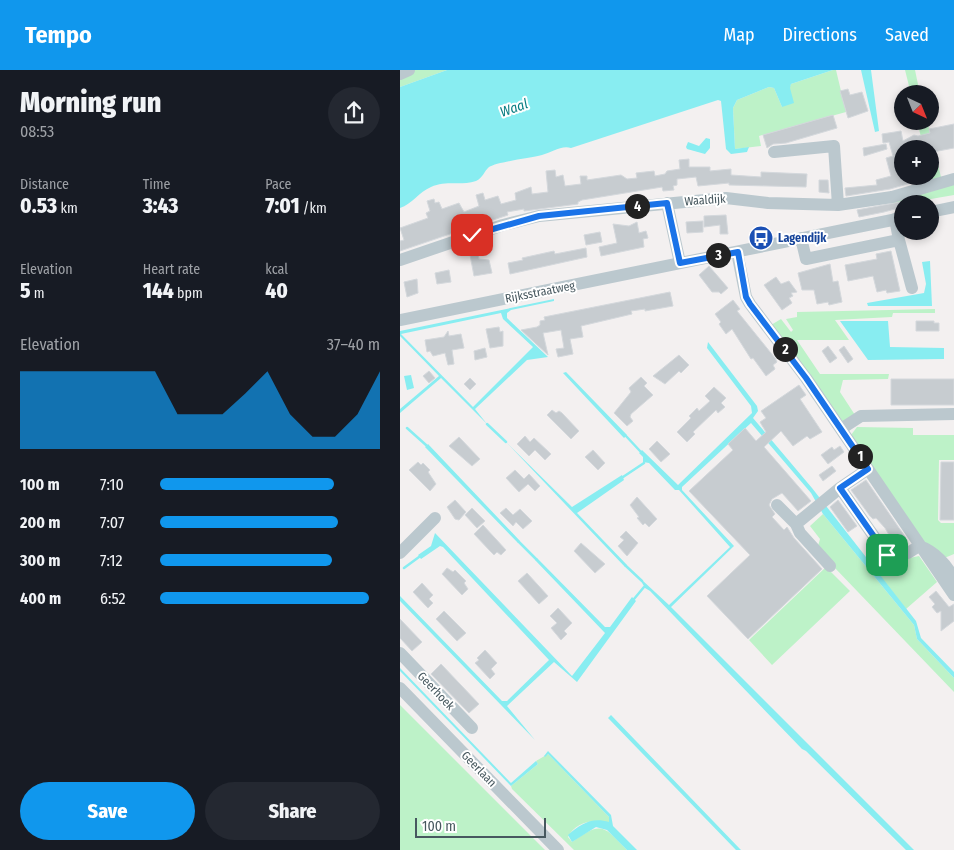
<!DOCTYPE html>
<meta charset="utf-8">
<style>
:root{--surface:#171b24;--page:#242831;--text:#f1f3f6;--muted:#9ea1a6;--accent:#1097ed}
body{margin:0;font-family:"Fira Sans Condensed",sans-serif;background:var(--page);color:var(--text);height:100vh;display:flex;flex-direction:column;font-size:19px;white-space:nowrap}
*{box-sizing:border-box;margin:0}
p{font-size:16px;color:var(--muted)}
.icon{flex:none;width:28px;height:28px;fill:none;stroke:currentColor;stroke-width:2;stroke-linecap:round;stroke-linejoin:round}
.map{position:relative;flex:1;overflow:hidden}
.sheet{display:flex;flex-direction:column;background:var(--surface);width:400px}
.sheet>*{flex:none}
.needle{width:32px;rotate:137deg}
.fabs{position:absolute;left:494px;top:15px;display:grid;gap:10px}
.fabs a{display:grid;place-items:center;width:45px;height:45px;border-radius:50%;background:var(--surface);box-shadow:0 2px 8px #0003;font-size:25px}
.scale{position:absolute;left:15px;bottom:12px;width:131px;box-sizing:border-box;padding-left:5px;border:2px solid #47585f;border-top:0;font-size:14px;line-height:18px;white-space:nowrap;color:#47585f;-webkit-text-stroke:4px #fff;paint-order:stroke}
.pin{position:absolute;display:grid;place-items:center;width:42px;height:42px;color:#fff;margin:-21px;border-radius:10px;box-shadow:0 2px 8px #0006}
.km{position:absolute;width:25px;height:25px;margin:-12px;border-radius:50%;background:#222;color:#fff;font-size:14px;line-height:25px;text-align:center}
.round{display:grid;place-items:center;flex:none;width:52px;height:52px;border-radius:26px;background:var(--page)}
.head{display:flex;align-items:center;justify-content:space-between;height:85px;padding:0 20px}
h1{font-size:28px;font-weight:800;line-height:38px}
.stats{display:grid;grid-template-columns:repeat(3,1fr);gap:8px;height:85px;padding:5px 20px}
.stats div{display:grid;align-content:center}
.stats b{font-size:21px;font-weight:800}
.stats small{font-size:14px;font-weight:400}
.stats p{font-size:14px}
.chart{height:140px;padding:10px 20px}
.chart p{display:flex;justify-content:space-between}
.chart svg{width:100%;height:90px;margin-top:5px;fill:var(--accent);opacity:.7}
.action{display:flex;gap:10px;margin-top:auto;padding:10px 20px}
.action a{flex:1;height:58px;border-radius:30px;background:var(--accent);color:#fff;font-size:20px;font-weight:800;line-height:58px;text-align:center}
.action a+a{background:var(--page);color:var(--text)}
ul{padding:0 20px;list-style:none;font-size:16px}
li{display:grid;grid-template-columns:80px 60px 1fr;align-items:center;height:38px}
li i{height:12px;border-radius:6px;background:var(--accent)}
header{display:flex;align-items:center;gap:30px;box-sizing:border-box;height:70px;padding:0 25px;background:var(--accent);color:#fff}
header strong{font-size:24px}
nav{display:flex;gap:28px;margin-inline-start:auto;font-size:18px}
main{display:flex;flex:1;min-height:0}
.map>svg:first-child{display:block}
.green{fill:#bdf2c8}
.water{fill:#88edf1;fill-rule:evenodd}
.lines{fill:none;stroke-linecap:round;stroke-linejoin:round}
.stream{stroke:#88edf1;stroke-width:2.5}
.building{fill:#c7ccd0;stroke:#d4d8dc}
.minor{stroke:#bbc8ce;stroke-width:12}
.route-casing{stroke:#fff;stroke-width:10}
.route{stroke:#1a73e8;stroke-width:6}
.labels{text-anchor:middle;dominant-baseline:central;stroke-width:4;stroke-linejoin:round;paint-order:stroke}
.street-label{font-size:12px;fill:#47585f;stroke:#fff}
.transit-label{font-size:12px;font-weight:bold;fill:#164399;stroke:#fff;text-anchor:start}
.water-label{font-size:14px;font-style:italic;fill:#097e83;stroke:#fff}
</style>
<header>
<strong>Tempo</strong>
<nav><a>Map</a><a>Directions</a><a>Saved</a></nav>
</header>
<main>
<section class="sheet">
<div class="head"><div><h1>Morning run</h1><p>08:53</p></div><a class="round"><svg class="icon" aria-label="share" viewBox="0 0 24 24"><path d="M12 15V3M7 8l5-5 5 5M5 13v7h14v-7"/></svg></a></div>
<div class="stats">
<div><p>Distance</p><b>0.53<small> km</small></b></div>
<div><p>Time</p><b>3:43</b></div>
<div><p>Pace</p><b>7:01<small> /km</small></b></div>
</div>
<div class="stats">
<div><p>Elevation</p><b>5<small> m</small></b></div>
<div><p>Heart rate</p><b>144<small> bpm</small></b></div>
<div><p>kcal</p><b>40</b></div>
</div>
<div class="chart"><p><span>Elevation</span>37–40 m</p>
<svg viewBox="0 0 160 44" preserveAspectRatio="none"><path d="M0 44V6L10 6L20 6L30 6L40 6L50 6L60 6L70 27L80 27L90 27L100 17L110 6L120 27L130 38L140 38L150 27L160 6V44z"/></svg>
</div>
<ul>
<li><b>100 m</b>7:10<i style="width:79%"></i></li>
<li><b>200 m</b>7:07<i style="width:81%"></i></li>
<li><b>300 m</b>7:12<i style="width:78%"></i></li>
<li><b>400 m</b>6:52<i style="width:95%"></i></li>
</ul>
<div class="action"><a>Save</a><a>Share</a></div>
</section>
<div class="map">
<svg width="554" height="780" viewBox="0 0 554 780">
<rect width="100%" height="100%" fill="#f3f0f0"/>
<path class="green" d="M15,0H47L0,17V6Z
M433,0H436L446,42L359,66L361,76L335,79L333,38L337,30L369,17L374,18L382,37L391,14Z
M505,0H515L520,24H511Z
M517,51H527L541,107L532,110L530,79H524Z
M554,110V125L502,134V136L492,138L491,130Z
M535,239V243H493L492,247L435,250L449,270H397L420,304H489L488,309L443,310L440,322L455,345L444,353L371,255L381,249L391,262L393,260L386,249L397,247V242Z
M457,357L513,358V365H554V390H539L538,450L541,453H554V484L542,489L524,473L451,365Z
M423,444L514,555L517,569L554,608V622L434,497L418,476L420,469L410,456Z
M519,486L537,512L506,539L473,498L483,490L486,493Z
M426,497L450,521L372,595L349,570Z
M0,635L145,780H0Z
M148,684L209,747V753C194,748 175,752 168,767L172,772C202,751 203,755 227,780H174L112,719L111,716L138,694L136,691Z"/>
<path class="water" d="M47,0H433L391,14L390,18L394,33L382,37L374,18L369,17L337,30L333,38L335,79L349,77L347,82L331,84L326,79L321,31L318,30L171,78C161,75 151,83 142,85C130,88 97,92 89,97C84,101 83,108 76,111C61,116 46,110 31,117C19,122 12,134 0,138V17Z
M461,0H471L479,61L475,62Z
M306,68L310,69V78L305,84L287,79L286,77L288,72L299,76Z
M530,191L532,236H468L467,233L524,223L526,214L522,192Z
M154,229V231L111,240L107,243V248L148,287L127,290L75,339L87,354L41,308L0,343V339L39,306L0,266V261ZM101,243L103,249L133,277L73,337L1,264Z
M488,251L490,277L544,278V289L468,290L440,251Z
M308,272L357,336L358,341L353,348L412,418L516,551L521,568L554,602V608L517,569L514,555L423,444L411,423L351,353L282,417V420L334,476L271,537L514,780H506L406,681L402,679L250,521L245,518L241,511L242,510L269,535L330,477L279,420H275L249,393L243,392V387L239,383L242,380L278,415L352,343L351,336L307,278Z
M166,302L227,365L224,368L163,303Z
M11,305L14,318L7,320L4,306Z
M106,372L172,437L222,405L224,410L177,443L227,495L225,497Z
M28,374L120,471L118,473L25,377Z
M35,463L172,606L205,563L135,490L137,488L205,557H210L232,527L236,531L177,612L154,592L107,636L135,670L0,531V526L102,631H107L149,590L43,477L40,476L21,489L18,485L31,476Z
M0,598L111,713L136,691L138,694L111,716L0,601Z
M211,645L340,779L341,780H336L208,648Z
M148,681L211,745L213,756L237,780H227L207,760L196,757L172,772L168,765C181,754 191,747 209,752V747L148,684L145,687L144,686Z"/>
<g class="lines">
<path class="stream" d="M87,354L106,372
M7,358L26,375
M226,366L240,381
M223,407L244,393
M119,472L136,489
M226,496L242,511
M4,498L19,487
M234,529L244,517"/>
</g>
<path class="building" d="M448,19L450,25L462,22L468,41L448,48L440,21Z
M433,45L437,58L386,73L373,74L367,78L363,65Z
M554,54V78L533,82V79H502V106H509L511,113L490,119L446,126L445,118L477,115L476,110L491,106L486,88L493,86L489,72L483,73L482,64L501,61L503,71L514,65L518,66L530,63L529,59Z
M486,74L487,79L464,86L463,78Z
M289,89V97H310V101L331,99V105L361,107V102L407,104L406,117L329,115V113L298,116L296,107L277,109V115L273,116L274,120L263,121L262,117L182,130L178,132V134L124,141V139L107,142L108,145L81,154L79,147L54,156L56,162L0,181V171L4,170L0,158L28,148L26,143L30,141L27,131L34,129L35,133L39,132L42,139L59,133L64,142L79,136L76,125L83,123L85,130L98,126L101,134L116,130L115,123L131,117L132,124L148,122L146,101L155,100L156,107L163,105L165,116L181,114L180,106H187V110L221,105L227,109L237,108L236,103L254,101L255,106L265,104L267,101L280,99L279,90Z
M419,110H428L429,123L419,122Z
M516,129V134H502V137L484,142L459,147L457,140Z
M326,145L328,164H320V155L304,157V146Z
M303,151V162L287,163L286,152Z
M237,152L239,163L246,161L248,168L243,169L244,177L201,186L199,177L217,173L213,154L229,156Z
M200,162L202,172L186,175L184,165Z
M186,178L187,187L110,204L108,193L123,190L122,188L154,181L155,184Z
M491,181L500,221L487,223L486,220L477,222L473,206L448,211L445,195L477,189L476,184Z
M78,184L79,189L89,190L92,203L74,206L70,185Z
M430,194L433,212L438,211L442,232L429,235L428,232L417,234L414,220H402L398,203Z
M309,196L328,218L321,224L319,222H312L299,205Z
M49,200L51,212L37,214L35,203Z
M376,207L381,214L389,211L397,222L391,223L393,226L389,228L392,233L382,240L364,215Z
M17,209L18,223L7,227L4,212Z
M270,222L273,236L245,241V239L231,241L232,244L181,256L183,267L170,269L173,284L158,287L156,279L164,278L161,260L143,263L148,285L121,260L137,257L140,255V251L145,250L144,247Z
M333,230L340,239L337,241L375,288L377,292L373,295L375,299L366,306L353,288L351,289L332,259L326,264L319,254L321,252L315,244Z
M516,251H534V253H539V261H516Z
M99,257L100,262L103,261V276L90,278L86,259Z
M48,261L49,266L61,264L64,278L52,280L54,294L48,295L45,283L33,286L30,281L27,282L25,270L44,267Z
M428,276L437,288L430,293L422,281Z
M444,276L453,289L448,293L439,280Z
M85,278L87,287L75,290L74,281Z
M279,285L289,295L281,303L279,301L265,314L253,306Z
M29,301L35,308L29,313L23,306Z
M241,307L247,313L244,316L253,325L231,344L230,347L233,351L227,356L214,343L231,322L229,318Z
M70,308L76,314L70,320L64,314Z
M491,309H554V335H491Z
M399,315L406,325L400,329L422,362L410,369L407,366L393,376L381,361L364,377L411,431L398,441L382,423L372,429L369,435L375,444L372,447L384,460L387,457L394,468L422,499L348,569L307,526L350,485L289,421L333,380L328,374L345,358L356,371L366,362L360,352L366,348L361,341Z
M314,317L326,328L321,333L325,337L318,343L316,340L293,362L295,364L287,372L277,362L291,348L289,346L297,338L299,341L310,331L305,326Z
M152,340L156,343L159,341L162,343L179,361L171,369L147,345Z
M125,366L130,372L134,368L151,384L145,390L135,380L129,386L117,374Z
M59,367L80,389L72,396L49,376Z
M257,371L270,384L261,392L249,379Z
M440,376L444,382L428,394L421,385L432,377L434,380Z
M193,380L205,393L198,400L185,387Z
M18,392L21,395L23,393L30,400L28,402L36,414L30,421L9,400Z
M541,392H554V450H540Z
M432,396L436,401L423,411L419,405Z
M115,400L124,409L129,404L140,416L135,421L128,414L119,422L106,408Z
M466,410L506,468L495,475L485,458L476,448L473,449L470,446L451,420Z
M237,427L257,449L249,457L245,453L243,455L237,448L239,447L230,435Z
M55,430L66,442L59,450L55,449L47,437Z
M438,430L457,456L448,462L430,437Z
M72,438L85,451L77,458L65,445Z
M106,438L113,445L120,439L132,451L123,459L116,452L113,456L100,443Z
M83,455L106,480L101,485L97,482L94,485L91,482L74,464Z
M226,461L238,473L227,486L218,476L224,470L220,467Z
M181,473L205,494L195,503L174,481Z
M47,498L53,502L55,500L66,511L64,513L68,519L62,525L42,504Z
M127,503L148,526L139,534L118,511Z
M22,513L33,525L29,529L33,533L28,538L13,522Z
M536,521L549,537L554,534V551L541,561V541L537,543L532,537L535,534L529,527Z
M158,538L172,553L164,561L167,564L161,570L151,558L157,553L150,546Z
M44,541L66,563L57,571L36,549Z
M0,549L22,572L12,581L0,568Z
M85,580L97,593L91,599L95,604L90,609L75,593L79,590L77,588Z
M41,594L79,634L69,643L31,604Z"/>
<g class="lines">
<path class="minor" d="M0,4L9,0
M374,82L434,76L438,135
M267,133L280,193
M530,142L554,137
M401,168L406,189L499,170L495,149
M499,170L512,218
M337,182L346,227L350,234L406,308L554,525
M0,190L103,155L139,146L326,128L368,133L438,135L492,127L554,109
M0,250L502,148
M441,359L461,346L554,344
M468,399L440,418L487,485L508,483L519,476C534,481 548,495 554,510
M377,435L396,454L440,418
M396,454L400,463L430,496
M0,483L35,448
M0,583L72,658
M0,618L158,780"/>
</g>
<g class="lines">
<defs>
<path id="route" d="M72,165L139,146L267,133L280,193L338,182L346,227L350,234L406,308L468,399L440,418L487,485"/>
</defs>
<use href="#route" class="route-casing"/>
<use href="#route" class="route"/>
</g>
<defs>
<symbol id="bus-disc" viewBox="-11 -11 22 22"><circle r="9.5" fill="#1a4fb4" stroke="#fff"/><path d="M-5-6H5V4H4V6H2V4H-2V6H-4V4H-5ZM-3.5-4V0h7V-4ZM-3.5 1.2v1.5H-2V1.2ZM2 1.2v1.5H3.5V1.2Z" fill="#fff"/></symbol>
</defs>
<g fill-rule="evenodd">
<use href="#bus-disc" x="347" y="154" width="28" height="28"/>
</g>
<g class="labels">
<g class="street-label">
<text transform="translate(305 130) rotate(-4)">Waaldijk</text>
<text transform="translate(140 222) rotate(-11)">Rijksstraatweg</text>
<text transform="translate(36 621) rotate(46)">Geerhoek</text>
<text transform="translate(79 699) rotate(46)">Geerlaan</text>
</g>
<g class="transit-label">
<text x="378" y="168">Lagendijk</text>
</g>
<g class="water-label">
<text transform="translate(114 38) rotate(-19)">Waal</text>
</g>
</g>
</svg>
<div class="fabs">
<a><svg class="needle" viewBox="-14 -14 28 28"><path d="M0-13l5 13h-10z" fill="#e53935"/><path d="M0 13l5-13h-10z" fill="#9ea1a6"/></svg></a>
<a>+</a>
<a>−</a>
</div>
<div class="scale">100 m</div>
<div class="pin" style="left:487px;top:485px;background:#1e9e55"><svg class="icon" aria-label="arrive" viewBox="0 0 24 24"><path d="M6 21V4h12l-3 4 3 4H6"/></svg></div>
<div class="pin" style="left:72px;top:165px;background:#d93025"><svg class="icon" aria-label="check" viewBox="0 0 24 24"><path d="M5 12l5 5 9-10"/></svg></div>
<b class="km" style="left:460px;top:386px">1</b>
<b class="km" style="left:385px;top:279px">2</b>
<b class="km" style="left:318px;top:185px">3</b>
<b class="km" style="left:237px;top:136px">4</b>
</div>
</main>
